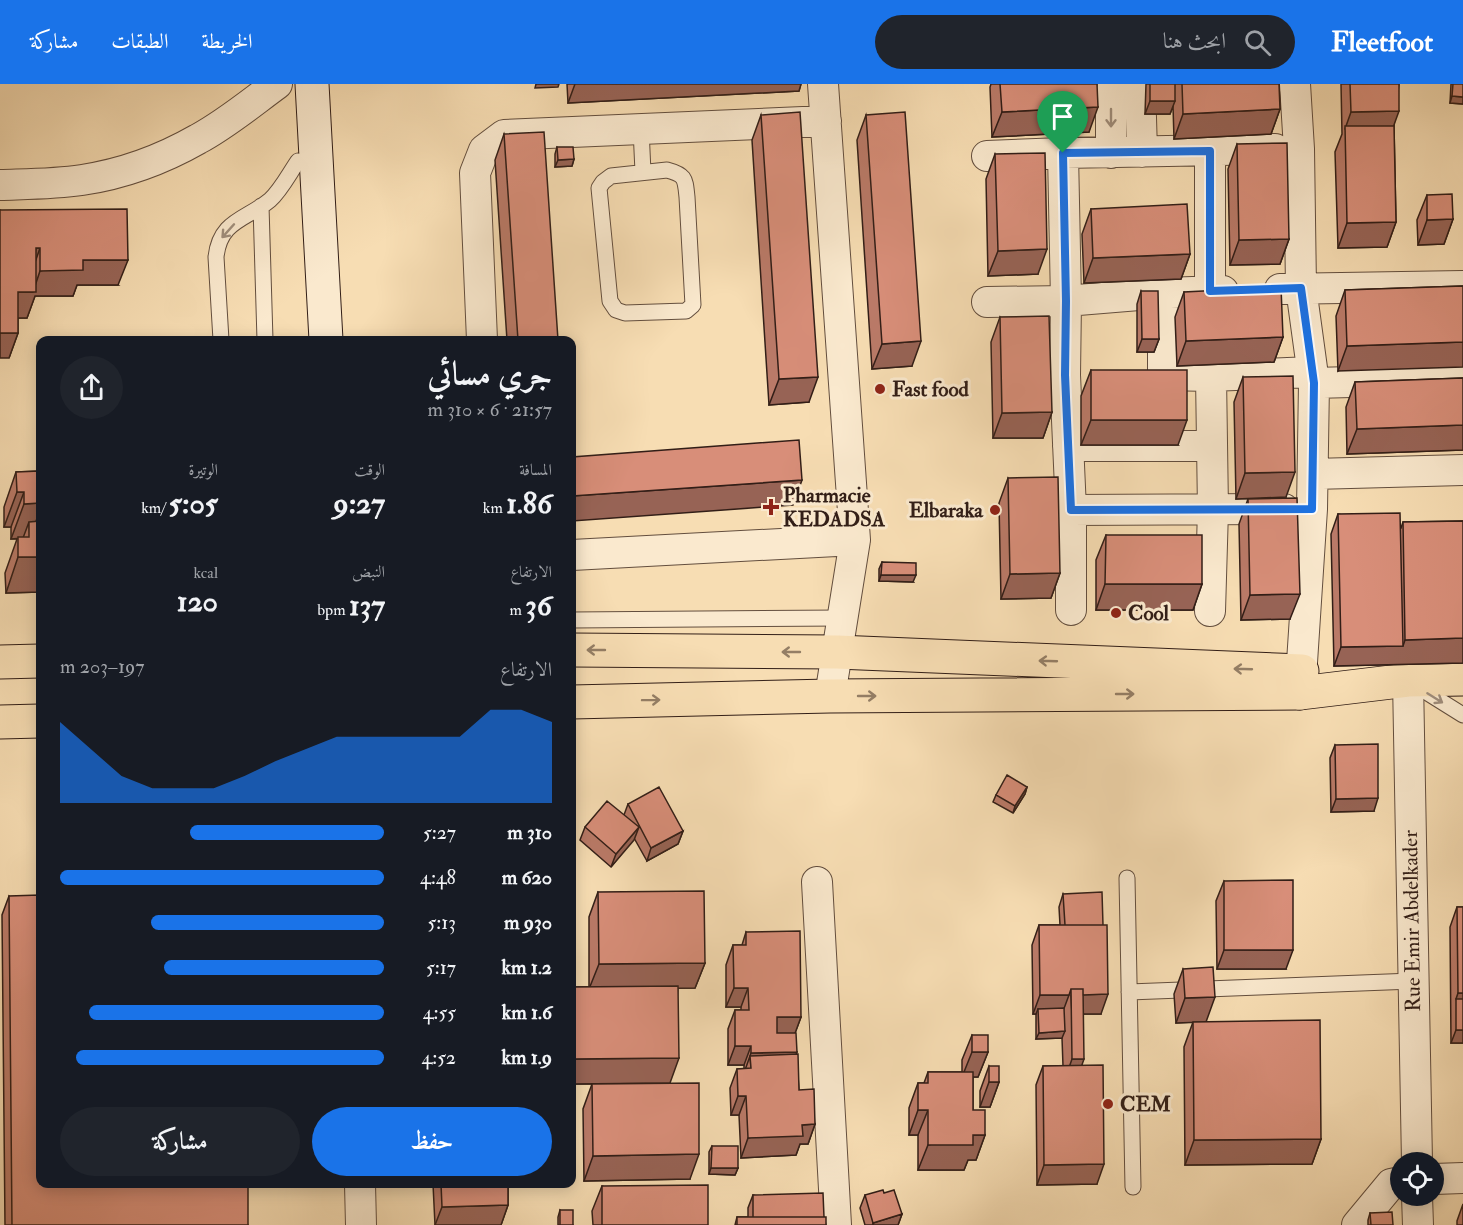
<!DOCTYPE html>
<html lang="ar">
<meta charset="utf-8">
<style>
:root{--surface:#171b24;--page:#20242c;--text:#f1f3f6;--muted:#9ea1a6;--accent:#1a73e8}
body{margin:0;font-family:"IM FELL Double Pica",Amiri,serif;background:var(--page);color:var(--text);direction:rtl;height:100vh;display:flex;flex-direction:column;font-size:22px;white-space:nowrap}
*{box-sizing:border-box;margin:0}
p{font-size:20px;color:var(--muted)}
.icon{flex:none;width:33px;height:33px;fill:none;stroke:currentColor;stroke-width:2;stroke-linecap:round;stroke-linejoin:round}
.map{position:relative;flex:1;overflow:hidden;direction:ltr}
.sheet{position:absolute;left:36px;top:252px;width:540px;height:852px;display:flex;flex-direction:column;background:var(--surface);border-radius:12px;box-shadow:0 3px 15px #0003;direction:rtl}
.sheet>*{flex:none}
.tools{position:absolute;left:1390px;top:1068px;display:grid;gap:12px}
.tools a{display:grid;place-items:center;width:54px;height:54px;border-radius:50%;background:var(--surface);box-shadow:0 3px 15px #0003;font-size:30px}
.pin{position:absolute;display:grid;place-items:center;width:51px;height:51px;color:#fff;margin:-62px -26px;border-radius:50% 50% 50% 0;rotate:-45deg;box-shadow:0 0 6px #0007}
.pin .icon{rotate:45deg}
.round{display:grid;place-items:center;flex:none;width:63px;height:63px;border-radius:32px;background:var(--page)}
.summary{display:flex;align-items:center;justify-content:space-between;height:102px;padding:0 24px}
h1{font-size:33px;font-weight:700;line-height:45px}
.figures{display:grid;grid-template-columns:repeat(3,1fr);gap:9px;height:102px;padding:6px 24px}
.figures div{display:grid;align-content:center}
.figures b{font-size:30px;font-weight:700}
.figures small{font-size:16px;font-weight:400}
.figures p{font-size:16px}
.chart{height:168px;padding:12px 24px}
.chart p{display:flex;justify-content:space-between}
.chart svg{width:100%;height:108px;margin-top:6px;fill:var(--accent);opacity:.7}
.button{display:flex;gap:12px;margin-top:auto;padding:12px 24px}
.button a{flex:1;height:69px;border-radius:36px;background:var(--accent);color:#fff;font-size:24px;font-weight:700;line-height:69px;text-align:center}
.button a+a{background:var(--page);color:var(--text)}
ul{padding:0 24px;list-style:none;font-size:20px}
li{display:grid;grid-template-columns:96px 72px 1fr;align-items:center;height:45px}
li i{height:15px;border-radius:8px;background:var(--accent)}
header{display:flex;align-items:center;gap:36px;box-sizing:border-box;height:84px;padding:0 30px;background:var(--accent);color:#fff}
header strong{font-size:28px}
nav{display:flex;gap:33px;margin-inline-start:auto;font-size:21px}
.search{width:420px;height:54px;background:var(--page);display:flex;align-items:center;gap:15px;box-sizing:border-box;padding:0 21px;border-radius:33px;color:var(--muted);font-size:22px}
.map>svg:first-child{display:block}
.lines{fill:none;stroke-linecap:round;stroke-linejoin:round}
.lane-casing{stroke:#634e3e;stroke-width:17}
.street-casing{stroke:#634e3e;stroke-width:32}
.secondary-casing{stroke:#321e17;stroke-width:35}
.primary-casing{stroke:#321e17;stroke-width:35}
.highway-casing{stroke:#321e17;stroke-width:35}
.lane{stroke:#fae9ce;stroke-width:15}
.street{stroke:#fae9ce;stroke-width:30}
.secondary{stroke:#fae9ce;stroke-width:33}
.primary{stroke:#f7ddb3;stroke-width:33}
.highway{stroke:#f7ddb3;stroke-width:33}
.wall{fill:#ba7a68;stroke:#321e17;stroke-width:1.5}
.shaded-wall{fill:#976355;stroke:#321e17;stroke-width:1.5}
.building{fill:#d88e79;stroke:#321e17;stroke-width:1.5}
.oneway{stroke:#a08e7c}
.oneway2{stroke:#947e65}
.route-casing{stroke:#fff;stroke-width:12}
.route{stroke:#1a73e8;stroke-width:8}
.poi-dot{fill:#8f2418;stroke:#fae9ce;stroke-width:2}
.labels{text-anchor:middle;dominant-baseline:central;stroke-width:6;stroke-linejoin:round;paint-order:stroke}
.poi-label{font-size:21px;font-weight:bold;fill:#321e17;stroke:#fae9ce;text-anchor:start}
.street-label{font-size:21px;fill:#321e17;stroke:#fae9ce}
</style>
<header>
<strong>Fleetfoot</strong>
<div class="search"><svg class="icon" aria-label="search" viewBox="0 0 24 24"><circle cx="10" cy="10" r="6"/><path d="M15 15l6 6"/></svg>ابحث هنا</div>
<nav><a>الخريطة</a><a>الطبقات</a><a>مشاركة</a></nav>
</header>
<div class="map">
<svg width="1463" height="1141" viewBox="0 0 1463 1141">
<rect width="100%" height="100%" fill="#f7ddb3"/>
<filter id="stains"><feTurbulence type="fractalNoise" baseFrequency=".00333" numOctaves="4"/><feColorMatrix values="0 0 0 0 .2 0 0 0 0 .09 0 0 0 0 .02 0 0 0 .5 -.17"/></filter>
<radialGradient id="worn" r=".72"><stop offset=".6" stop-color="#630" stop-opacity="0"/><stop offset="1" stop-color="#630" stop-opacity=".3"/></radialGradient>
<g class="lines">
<defs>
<path id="lane" d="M641,45L643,88
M667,86C686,91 685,95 687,113L693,221L686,227L625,229L616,226L610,217L599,104L603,98L611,92Z
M261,122L265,256
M221,256L216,173C220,136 246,136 270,116C281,106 289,90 298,77
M572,536L843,534
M1415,601L1463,631
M1127,794L1133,1103
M1129,908L1413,897"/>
<path id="street" d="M823,0L855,456L830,612
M1111,0V69
M1140,0L1142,68
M1295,0L1299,65L1301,204L1314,299L1312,425L1300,609
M1210,67V207
M1063,69L1066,217L1065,291L1071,426V526
M987,72L1063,69L1275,65
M0,101C28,100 55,100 82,96C122,90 163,75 198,55C226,40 251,19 277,0
M1280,205L1463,202
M1223,207L1163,209V291L1211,292L1311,288
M987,218L1066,217L1163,209
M482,256L475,89L484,66L504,51L826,37
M1314,299L1463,295
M1068,362H1212
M1313,390L1463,386
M1071,426L1284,425
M572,471L855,456
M1210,527L1213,426L1211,292
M1408,596L1417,1078
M817,798L836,1141
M1434,1095L1463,1094
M360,1100L361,1141
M1417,1112L1418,1141
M1357,1141L1391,1100L1401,1098"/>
<path id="secondary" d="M312,0L326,256"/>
<path id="primary" d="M1300,609L1408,596L1463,595"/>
<path id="highway" d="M572,566L837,568L1302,587
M0,578L40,577
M572,618L830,612L1300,609
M0,638L40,637"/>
</defs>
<use href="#lane" class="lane-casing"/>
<use href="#street" class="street-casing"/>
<use href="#secondary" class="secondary-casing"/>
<use href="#primary" class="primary-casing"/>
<use href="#highway" class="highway-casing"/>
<use href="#lane" class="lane"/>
<use href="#street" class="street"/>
<use href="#secondary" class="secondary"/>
<use href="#primary" class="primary"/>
<use href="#highway" class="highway"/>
</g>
<path class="wall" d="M567,0H801L799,7L568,19Z
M991,0H1097L1089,48L992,53L990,3Z
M1146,0H1279L1280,25L1271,50L1174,55L1173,22L1170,30H1145Z
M1341,0H1399L1394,42L1396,138L1387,163L1338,164L1335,68L1342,50Z
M1451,0H1463V20L1450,19Z
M761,31L809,318L769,321L752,56Z
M866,31L912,282L872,285L857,56Z
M504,50L558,256H507L495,76Z
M1237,60L1289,155L1280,180L1230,181L1228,85Z
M557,63L574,75L572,82L555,83V70Z
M995,70L1038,190L988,192L986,95Z
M1427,111L1453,135L1444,160L1418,161L1417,136Z
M1091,125L1190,170L1181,195L1084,199L1082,150Z
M0,126L118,201H77L73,212H35L27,234H18V249L9,274Z
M1463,202L1338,287L1336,232L1345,206Z
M1141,207L1159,255L1154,268H1137V220Z
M1184,208L1283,253L1274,278L1177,282L1175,233Z
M1000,233L1052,328L1043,354H993L991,258Z
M1091,286L1178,361H1081V312Z
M1243,293L1286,413L1236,415L1234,318Z
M1463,294V366L1347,370L1346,323L1355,298Z
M40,387V508L6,509L5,489L17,455H11V443H4V423L16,388Z
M1008,394L1060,489L1051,514L1001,515L999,419Z
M1248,415L1290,535L1241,536L1239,440Z
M1338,430L1401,444L1403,438L1463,437V579L1334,582L1331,450Z
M1106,451L1202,500L1193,526H1096V476Z
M882,478L913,498L879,497V485Z
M1335,661L1374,727L1331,728L1330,674Z
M1027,703L1025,710L1013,729L993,718L996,711Z
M628,720L683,747L678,760L647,777L634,754L611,783L580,756L585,743L624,731Z
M1224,797L1286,885H1217L1216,817Z
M598,808L705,879L695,904H678L670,999L690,1095L584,1097L583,1025L592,1000H602H572V903H589V833Z
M1063,810L1101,930H1083L1082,981L1097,1100L1037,1101L1036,1001L1043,982H1063L1062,954L1036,955V930H1033L1032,861L1039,841H1060L1059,823Z
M9,812L248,1141H5L2,831Z
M1457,823H1463V959H1451L1450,843Z
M746,848L801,933L795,949L799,1006L815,1040L808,1060H800L796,1071L741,1074L739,1031H731L730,1004L737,985H744V981H728V945L735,926H741V923H726V881L733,861H742Z
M1183,885L1206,938L1321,1055L1312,1080L1185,1081L1184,963L1193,938L1176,939L1174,910Z
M972,951L988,968L978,993H973V1026L985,1051L976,1076H968L964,1086H918V1051H909V1024L918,999H924L928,988H962V976Z
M989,982L999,998L990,1023H980V1007Z
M712,1062L738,1084L735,1091L709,1090V1068Z
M433,1100H508V1121L501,1141H435Z
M602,1102L708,1141H593L592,1127Z
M753,1111L824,1133L826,1141H735L737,1133H748V1124Z
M865,1111L902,1130L898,1141H865L860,1124Z
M1463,1120V1141H1457V1137Z
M560,1126L573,1141H558V1133Z
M1370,1129L1393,1141H1368V1136Z"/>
<path class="shaded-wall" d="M536,0H559L558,3L535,4Z
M575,0H801L799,7L568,19Z
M1452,12L1463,13V20L1450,19Z
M1150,17H1175L1170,30H1145Z
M1098,23L1089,48L992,53L1002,28Z
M1280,25L1271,50L1174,55L1183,30Z
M1399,27L1390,52L1345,45L1351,28Z
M574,75L572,82L555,83L558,76Z
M1453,135L1444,160L1418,161L1427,136Z
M1396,138L1387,163L1338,164L1347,139Z
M1289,155L1280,180L1230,181L1239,156Z
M36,164H40L31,190Z
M1047,165L1038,190L988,192L998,167Z
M1190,170L1181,195L1084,199L1093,174Z
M83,176H128L118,201H77L73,212H35L27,234H8L18,208H33L40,187Z
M0,249H18L9,274H0Z
M1283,253L1274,278L1177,282L1186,257Z
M1142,255H1159L1154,268H1137Z
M921,257L912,282L872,285L882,260Z
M1463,258V283L1338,287L1347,262Z
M818,293L809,318L769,321L779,295Z
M1052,328L1043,354H993L1002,329Z
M1091,336H1187L1178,361H1081Z
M1463,341V366L1347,370L1357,345Z
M1295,388L1286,413L1236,415L1245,389Z
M802,396L793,421L572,437V412Z
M17,408H24L11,443H4Z
M40,419V426L30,454L29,438L23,454L11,455L24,420Z
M18,473H40V508L6,509Z
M1060,489L1051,514L1001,515L1010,490Z
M881,491H916L913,498L879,497Z
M1105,500H1202L1193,526H1096Z
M1300,510L1290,535L1241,536L1250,511Z
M1463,554V579L1334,582L1341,563L1403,562L1405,556Z
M1027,703L1025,710L1013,729L1015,722Z
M1378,714L1374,727L1331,728L1336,715Z
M639,743L634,756L611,783L616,770Z
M683,747L678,760L647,777L651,764Z
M1224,866H1293L1286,885H1217Z
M705,879L695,904L589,905L599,880Z
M734,904H748L741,923H726Z
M1458,909H1463V928L1456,915Z
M1108,910L1101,930H1072L1071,911Z
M1040,911H1069L1062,930L1038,925L1036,930H1033Z
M1215,913L1206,938L1176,939L1185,914Z
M777,933H801L794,952L770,953Z
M1456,946H1463V959H1451Z
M1065,947L1062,954L1036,955L1039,949Z
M735,962H751L744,981H728Z
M797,968L790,988L751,984L750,972L744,989L751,969Z
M972,968H988L978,993H962Z
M679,974L670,999L572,1000V978L573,975Z
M1072,975H1084L1075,1001H1063Z
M989,998H999L990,1023H980Z
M738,1012H746L739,1031H731Z
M918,1026H928L918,1051H909Z
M815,1040L808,1060H800L796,1071L741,1074L748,1054L802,1041Z
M973,1051H985L976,1076H968L964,1086H918L928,1061Z
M1321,1055L1312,1080L1185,1081L1194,1056Z
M699,1070L690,1095L584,1097L593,1072Z
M1104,1080L1097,1100L1037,1101L1044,1081Z
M711,1084H738L735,1091L709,1090Z
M508,1121L501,1141H435L442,1123Z
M902,1130L898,1141H873V1139Z"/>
<path class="building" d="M1000,0H1097L1098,23L1002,28Z
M1150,0H1175V17H1150Z
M1182,0H1279L1280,25L1183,30Z
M1350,0H1399V27L1351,28Z
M1453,0H1463V13L1452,12Z
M800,28L818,293L779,295L761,31Z
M905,28L921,257L882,260L866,31Z
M1345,42H1394L1396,138L1347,139Z
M544,48L558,256H518L504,50Z
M1287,59L1289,155L1239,156L1237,60Z
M557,63H573L574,75L558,76Z
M1045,69L1047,165L998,167L995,70Z
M1452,110L1453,135L1427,136V111Z
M1187,120L1190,170L1093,174L1091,125Z
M127,125L128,176H83V186L40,187V164H36V208H18V249H0V126Z
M1463,202V258L1347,262L1345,206Z
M1281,203L1283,253L1186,257L1184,208Z
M1141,207H1158L1159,255H1142Z
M1049,232L1052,328L1002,329L1000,233Z
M1091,286H1187V336H1091Z
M1293,292L1295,388L1245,389L1243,293Z
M1463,294V341L1357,345L1355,298Z
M799,356L802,396L572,412V373Z
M40,387V419L24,420V408H17L16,388Z
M1058,393L1060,489L1010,490L1008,394Z
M1297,414L1300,510L1250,511L1248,415Z
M1400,429L1403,562L1341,563L1338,430Z
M40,437V473H18V453H29V438Z
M1463,437V554L1405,556L1403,438Z
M1106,451H1202V500H1105Z
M882,478L916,479V491H881Z
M1378,660V714L1336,715L1335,661Z
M1007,691L1027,703L1015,722L996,711Z
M659,703L683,747L651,764L628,720Z
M607,717L639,743L616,770L585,743Z
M1293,796V866H1224V797Z
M704,807L705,879L599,880L598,808Z
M1102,808L1103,841H1065L1063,810Z
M40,811V1100H248V1141H12L9,812Z
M1457,823H1463V909H1458Z
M1039,841H1107L1108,910L1083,911V905H1071L1069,911H1040Z
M800,847L801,933H777V949H796L797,968L751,969V962H735V926H749L748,904H734L733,861H746V848Z
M1213,883L1215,913L1185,914L1183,885Z
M678,902L679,974L573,975L572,903Z
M1071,905H1083L1084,975H1072Z
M1456,915H1463V946H1456Z
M1064,924L1065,947L1039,949L1038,925Z
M1320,936L1321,1055L1194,1056L1193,938Z
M972,951H988V968H972Z
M798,970L799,1006L814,1005L815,1040L802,1041L803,1052L748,1054L746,1012H738L737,985L751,984L750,972Z
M1103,981L1104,1080L1044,1081L1043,982Z
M989,982H999V998H989Z
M928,988H973V1026H985V1051H973V1061H928V1026H918V999H928Z
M699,999V1070L593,1072L592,1000Z
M712,1062H738V1084H711Z
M441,1100H508V1121L442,1123Z
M708,1101V1141H602V1102Z
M883,1106L884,1109L894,1106L902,1130L873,1139L865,1111Z
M823,1109L824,1133H753V1111Z
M560,1126H573V1141H560Z
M1392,1128L1393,1141H1371L1370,1129Z
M737,1133H826V1141H737Z"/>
<defs><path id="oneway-shaft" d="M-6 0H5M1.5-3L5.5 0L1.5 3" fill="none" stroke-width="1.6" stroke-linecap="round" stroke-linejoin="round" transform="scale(1.5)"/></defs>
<g class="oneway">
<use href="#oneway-shaft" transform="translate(1111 34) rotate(90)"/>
<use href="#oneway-shaft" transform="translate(228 147) rotate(132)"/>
<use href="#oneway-shaft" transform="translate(1435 614) rotate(32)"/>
</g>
<g class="oneway2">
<use href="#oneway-shaft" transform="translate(596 566) rotate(-180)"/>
<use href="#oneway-shaft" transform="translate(791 568) rotate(-180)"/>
<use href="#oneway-shaft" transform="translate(1048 577) rotate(-178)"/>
<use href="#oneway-shaft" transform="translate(1243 585) rotate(-178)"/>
<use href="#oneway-shaft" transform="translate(1125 610)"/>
<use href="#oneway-shaft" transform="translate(867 612)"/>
<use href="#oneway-shaft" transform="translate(651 616) rotate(-1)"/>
</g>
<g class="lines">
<defs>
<path id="route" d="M1210,67V207L1301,204L1314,299L1312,425L1071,426L1065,291L1066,217L1063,69Z"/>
</defs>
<use href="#route" class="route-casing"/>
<use href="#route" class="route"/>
</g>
<g class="poi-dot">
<circle cx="880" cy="305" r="6"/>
<path d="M768 414h6v6h6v6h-6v6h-6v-6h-6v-6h6z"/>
<circle cx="995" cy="426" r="6"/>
<circle cx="1116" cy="529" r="6"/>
<circle cx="1108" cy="1020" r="6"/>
</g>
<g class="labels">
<g class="poi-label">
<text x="892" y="305">Fast food</text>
<text x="783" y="411">Pharmacie<tspan x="783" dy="24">KEDADSA</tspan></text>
<text x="983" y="426" text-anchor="end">Elbaraka</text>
<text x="1128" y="529">Cool</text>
<text x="1120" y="1020">CEM</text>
</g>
<g class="street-label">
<text transform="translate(1412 837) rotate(-91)">Rue Emir Abdelkader</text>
</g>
</g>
<rect width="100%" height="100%" filter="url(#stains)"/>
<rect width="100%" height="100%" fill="url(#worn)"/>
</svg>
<div class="tools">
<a><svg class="icon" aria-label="locate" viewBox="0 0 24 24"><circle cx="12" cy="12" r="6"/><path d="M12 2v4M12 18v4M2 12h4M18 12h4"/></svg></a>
</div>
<div class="pin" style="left:1063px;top:69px;background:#1e9e55"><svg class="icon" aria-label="arrive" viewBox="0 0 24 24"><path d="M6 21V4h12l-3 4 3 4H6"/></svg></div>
<section class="sheet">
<div class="summary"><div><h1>جري مسائي</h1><p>21:57 · 6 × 310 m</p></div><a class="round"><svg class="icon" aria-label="share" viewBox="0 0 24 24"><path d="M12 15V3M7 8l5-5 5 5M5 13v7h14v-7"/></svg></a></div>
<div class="figures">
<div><p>المسافة</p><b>1.86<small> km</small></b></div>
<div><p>الوقت</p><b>9:27</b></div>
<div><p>الوتيرة</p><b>5:05<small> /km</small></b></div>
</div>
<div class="figures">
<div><p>الارتفاع</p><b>36<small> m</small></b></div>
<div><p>النبض</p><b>137<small> bpm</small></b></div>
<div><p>kcal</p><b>120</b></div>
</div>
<div class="chart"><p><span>الارتفاع</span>197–203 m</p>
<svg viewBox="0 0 160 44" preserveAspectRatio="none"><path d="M0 44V11L10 22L20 33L30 38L40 38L50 38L60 33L70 27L80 22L90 17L100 17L110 17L120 17L130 17L140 6L150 6L160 11V44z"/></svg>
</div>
<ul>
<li><b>310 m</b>5:27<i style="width:60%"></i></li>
<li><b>620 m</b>4:48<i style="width:100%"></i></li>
<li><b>930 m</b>5:13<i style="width:72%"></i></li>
<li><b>1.2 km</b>5:17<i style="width:68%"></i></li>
<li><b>1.6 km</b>4:55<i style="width:91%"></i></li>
<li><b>1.9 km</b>4:52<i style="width:95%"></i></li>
</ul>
<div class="button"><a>حفظ</a><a>مشاركة</a></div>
</section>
</div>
